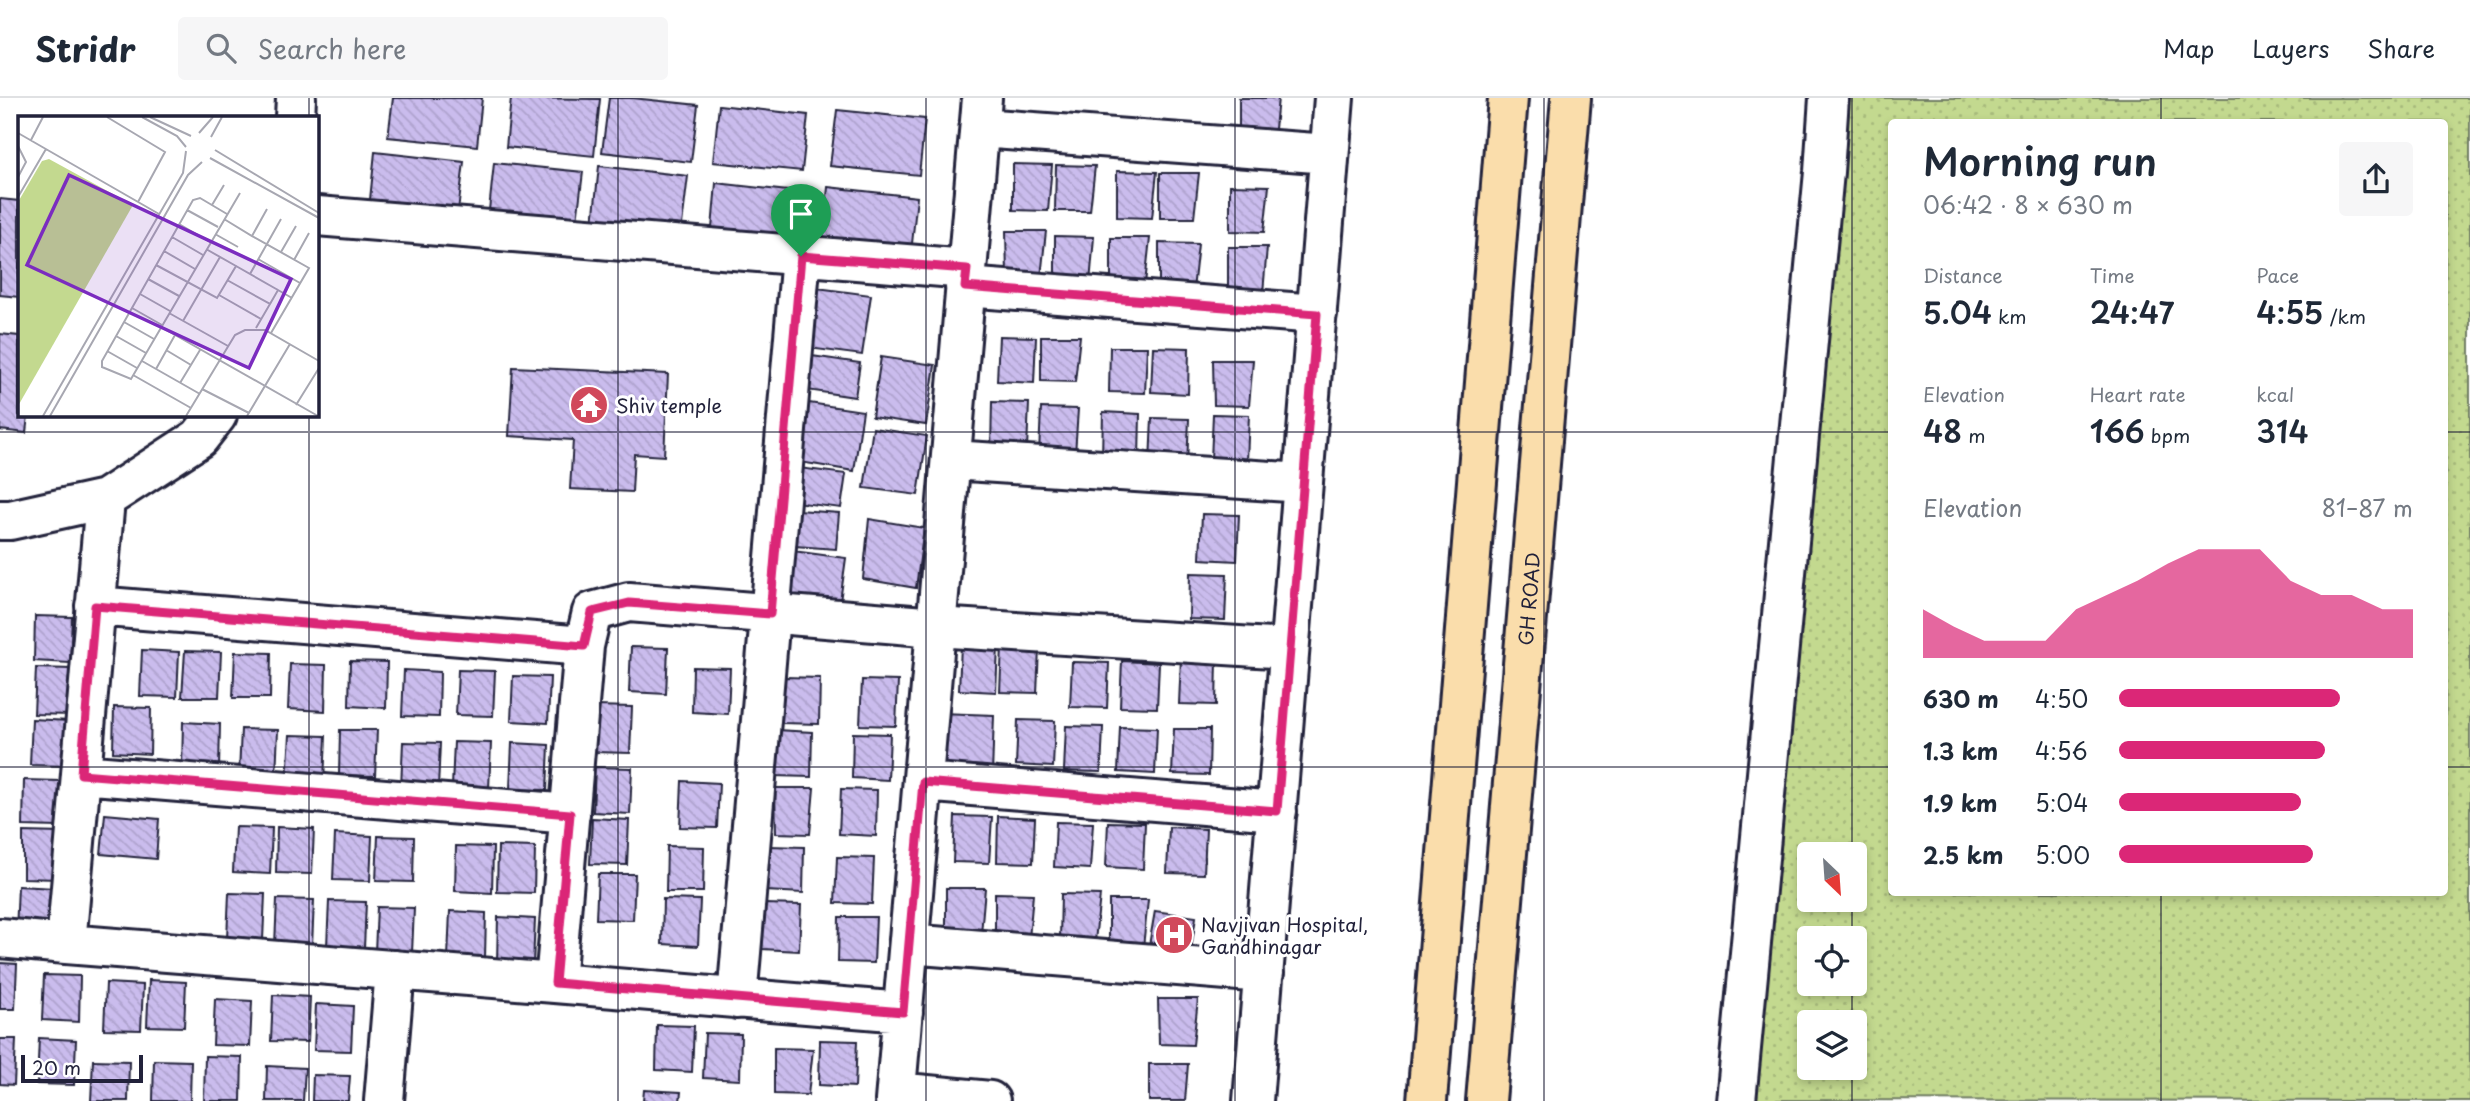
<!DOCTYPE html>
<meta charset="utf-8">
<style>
:root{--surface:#fff;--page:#f6f6f7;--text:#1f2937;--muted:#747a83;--line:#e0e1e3;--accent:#db2777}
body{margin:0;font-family:"Playpen Sans",sans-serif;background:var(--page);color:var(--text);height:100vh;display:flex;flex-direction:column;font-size:26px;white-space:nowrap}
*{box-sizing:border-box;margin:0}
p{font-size:23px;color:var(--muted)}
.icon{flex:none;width:38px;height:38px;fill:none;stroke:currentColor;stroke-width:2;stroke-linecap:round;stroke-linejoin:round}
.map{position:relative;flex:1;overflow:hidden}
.side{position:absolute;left:1888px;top:21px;width:560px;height:777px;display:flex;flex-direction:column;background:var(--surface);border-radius:7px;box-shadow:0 4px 10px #0003}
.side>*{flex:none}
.needle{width:46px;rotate:155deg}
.controls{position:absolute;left:1797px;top:744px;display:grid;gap:14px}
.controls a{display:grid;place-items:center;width:70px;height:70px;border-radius:7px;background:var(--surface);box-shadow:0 4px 10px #0003;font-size:35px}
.scale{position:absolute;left:21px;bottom:18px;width:122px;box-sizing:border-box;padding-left:7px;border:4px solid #22223b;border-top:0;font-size:19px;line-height:24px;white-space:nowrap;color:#22223b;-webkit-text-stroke:5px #fff;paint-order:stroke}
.pin{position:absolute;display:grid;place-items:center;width:60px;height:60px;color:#fff;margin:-72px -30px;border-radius:50% 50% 50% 0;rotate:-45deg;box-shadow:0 0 7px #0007}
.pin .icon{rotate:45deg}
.round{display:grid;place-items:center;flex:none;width:74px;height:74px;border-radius:7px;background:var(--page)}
.headline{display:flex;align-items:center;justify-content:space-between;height:119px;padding:0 35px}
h1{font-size:38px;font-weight:600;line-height:52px}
.metrics{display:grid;grid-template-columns:repeat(3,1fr);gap:10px;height:119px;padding:7px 35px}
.metrics div{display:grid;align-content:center}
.metrics b{font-size:30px;font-weight:600}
.metrics small{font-size:19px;font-weight:400}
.metrics p{font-size:19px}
.chart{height:196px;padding:14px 35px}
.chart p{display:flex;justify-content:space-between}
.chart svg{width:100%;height:126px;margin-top:7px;fill:var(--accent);opacity:.7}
ul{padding:0 35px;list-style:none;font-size:23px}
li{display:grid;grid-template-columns:112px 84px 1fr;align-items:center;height:52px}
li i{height:18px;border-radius:9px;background:var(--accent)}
header{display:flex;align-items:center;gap:42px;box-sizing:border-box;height:98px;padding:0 35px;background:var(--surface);border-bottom:2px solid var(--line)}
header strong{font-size:33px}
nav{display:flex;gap:38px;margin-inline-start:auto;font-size:24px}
.search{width:490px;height:63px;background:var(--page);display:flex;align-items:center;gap:18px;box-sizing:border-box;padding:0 24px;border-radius:7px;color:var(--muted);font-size:26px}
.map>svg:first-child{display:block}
.grass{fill:url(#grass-dots);stroke:#727e65;stroke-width:2;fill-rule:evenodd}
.building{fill:url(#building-back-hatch);stroke:#22223b;stroke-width:2}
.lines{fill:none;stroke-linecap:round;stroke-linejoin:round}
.minor-casing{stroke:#22223b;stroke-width:44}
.major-casing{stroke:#22223b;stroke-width:44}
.minor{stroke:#fff;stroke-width:38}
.major{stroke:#faddab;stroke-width:38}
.route-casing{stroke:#fff;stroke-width:14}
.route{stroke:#db2777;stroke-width:9}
.grid{fill:none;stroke:#22223b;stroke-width:2;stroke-opacity:0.55}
.labels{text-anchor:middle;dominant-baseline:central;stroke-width:6;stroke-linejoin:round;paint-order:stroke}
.poi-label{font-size:19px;fill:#22223b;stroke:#fff;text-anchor:start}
.street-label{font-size:19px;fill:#22223b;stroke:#fff}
.inset-road{fill:none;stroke:#a7a7b1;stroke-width:2}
.view{fill:#7b2cbf;fill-opacity:0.15;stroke:#7b2cbf;stroke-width:3.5}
.inset-edge{fill:none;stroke:#22223b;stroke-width:3.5}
</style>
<header>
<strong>Stridr</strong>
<div class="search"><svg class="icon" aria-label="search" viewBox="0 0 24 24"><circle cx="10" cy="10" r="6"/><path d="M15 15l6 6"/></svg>Search here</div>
<nav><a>Map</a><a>Layers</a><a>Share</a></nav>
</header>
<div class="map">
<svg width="2470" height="1003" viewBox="0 0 2470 1003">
<defs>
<pattern id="grass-dots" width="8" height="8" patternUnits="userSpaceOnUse" patternTransform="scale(1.75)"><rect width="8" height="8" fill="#c3d98f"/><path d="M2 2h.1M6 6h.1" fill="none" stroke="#a7ba7c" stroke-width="1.8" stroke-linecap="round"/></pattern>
<pattern id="building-back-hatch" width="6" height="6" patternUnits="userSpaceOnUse" patternTransform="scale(1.75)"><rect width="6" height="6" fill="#cabced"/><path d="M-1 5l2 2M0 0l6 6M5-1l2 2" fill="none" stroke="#ada1cc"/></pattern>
</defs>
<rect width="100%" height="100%" fill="#fff"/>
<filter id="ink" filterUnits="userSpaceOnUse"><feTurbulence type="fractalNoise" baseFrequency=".0143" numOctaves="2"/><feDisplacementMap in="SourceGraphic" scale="14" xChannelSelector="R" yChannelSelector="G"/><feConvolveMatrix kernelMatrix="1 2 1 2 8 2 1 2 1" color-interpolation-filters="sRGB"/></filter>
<g filter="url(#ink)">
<path class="grass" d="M1841,0H2470V1003L1753,1002ZM1892,24H2445V794H1892ZM1810,756H1855V802H1810ZM1810,840H1855V886H1810ZM1810,924H1855V970H1810Z"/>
<path class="building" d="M393,0H482L477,48L388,39Z
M511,0L600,1L594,58L506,49Z
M609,0H632L698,7L691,64L602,54Z
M1239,0H1278L1274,41L1239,40Z
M719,7L808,17L802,73L713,64Z
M837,12L925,21L919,77L830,68Z
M375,54L464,64L457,121L369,111Z
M494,65L583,74L576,131L488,122Z
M1013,66L1052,67L1048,113L1013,112Z
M1056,67L1095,68L1090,113H1055Z
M599,68L688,78L681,135L593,125Z
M1117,73L1157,74L1152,120L1117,119Z
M1160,75H1199L1194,120H1160Z
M716,85L806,95L799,151L711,142Z
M1230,87L1269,88L1264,134L1230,133Z
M828,89L917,99L911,155L822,146Z
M0,101L19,103V199L0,197Z
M1006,133H1046L1041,179L1007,178Z
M1055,138L1094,139L1090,185L1055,184Z
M1111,140H1150L1145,186L1111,185Z
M1159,145L1198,146L1193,192L1159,191Z
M1228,149H1267L1263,195L1228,194Z
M817,190L871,197L862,257L808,250Z
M0,236L19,238V317H28L26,335L0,332Z
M999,238L1036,239L1034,285L997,283Z
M1041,238H1080L1075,284L1041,283Z
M1110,249H1147L1145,295L1109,294Z
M1153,249L1189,250L1188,296L1151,294Z
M812,258L860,265L855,299L807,292Z
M881,259L935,267L926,327L872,319Z
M1213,262H1253L1249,308L1214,307Z
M513,269L668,276L664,358L634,356L632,394L570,391L573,342L509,338Z
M992,304L1029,305L1027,351L991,350Z
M809,305L863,313L854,373L800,364Z
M1041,310L1078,311L1075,356H1039Z
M1103,314L1140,316L1139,361L1102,360Z
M1213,316L1249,317L1247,363L1211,362Z
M1152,320L1189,321L1187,367L1150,365Z
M873,330L927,338L918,397L864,390Z
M799,370L846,376L841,410L794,404Z
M798,412L839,415L836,451L795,448Z
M1202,416L1239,417L1237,463L1200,461Z
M869,421L924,430L916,490L863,481Z
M793,453L846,460L838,518L785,511Z
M1190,475L1227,476L1225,522L1189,521Z
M35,518L72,519L70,565L34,563Z
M961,547L998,548L996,594L959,592Z
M1002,548L1039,550L1037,595L1000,594Z
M631,549L668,550L666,596L629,594Z
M142,552L179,554L177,599L140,598Z
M185,553L221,554L219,599H182Z
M235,554L271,555L270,600H233Z
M1181,560L1217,562L1216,607L1179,606Z
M350,563L387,564L386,610L349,608Z
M1122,563L1159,565L1157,610L1120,609Z
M1072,564L1109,565L1107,610L1070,609Z
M290,566L326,567L325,613L288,611Z
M693,569L730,570L728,616L692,614Z
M36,570L72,571L71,617L34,616Z
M404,572L440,574L439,619L402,618Z
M458,572L495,573L493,618L456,617Z
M513,578L550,579L548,625L511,623Z
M784,579L820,580L819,626L782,625Z
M862,582L898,583L896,628L860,627Z
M595,608L632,609L630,655L594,654Z
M114,609L151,610L150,656L113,654Z
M940,615L994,617L992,677L937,675Z
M32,621L69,623L67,668L30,667Z
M1018,622L1055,623L1053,669L1016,667Z
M183,624L220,626L219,671L182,670Z
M1066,628L1103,629L1101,674L1064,673Z
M1120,629L1157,630L1155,676L1118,674Z
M241,631L278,632L276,678L239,676Z
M1174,631H1210L1209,677L1172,676Z
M340,632H377L375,678L339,677Z
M776,632L812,634L811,679L774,678Z
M853,635L890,636L888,682L852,680Z
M290,637L326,638L324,684L287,682Z
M403,644L440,645L438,690L401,689Z
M454,644L491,645L489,691L452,689Z
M512,645L549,647L547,692L510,691Z
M595,669L632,670L630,716L593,714Z
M24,682L61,683L59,729L23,728Z
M682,683L719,685L717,730L680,729Z
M775,690H814L810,736L776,735Z
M841,691L877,692L876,738L839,736Z
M105,716L159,721L156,761L101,756Z
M955,718L992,719L989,765L953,764Z
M998,718L1035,720L1033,765L997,764Z
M592,720L629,722L627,767L590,766Z
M1056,724L1093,725L1090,771L1054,769Z
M1108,724L1145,725L1143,771L1106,769Z
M235,729L272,730L270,776L233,774Z
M277,729L314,731L312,776L276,775Z
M1169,729L1206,731L1204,776L1167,775Z
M23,734L62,735L58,781L23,780Z
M335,736L372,738L370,783L333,782Z
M378,738L414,739L413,784L376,783Z
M456,748L493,749L492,795L455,793Z
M498,748L535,749L534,795L497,794Z
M667,748L704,749L703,794H666Z
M768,748L804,749L803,795L766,793Z
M837,759L874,760L872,806L835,805Z
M598,776H635L633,822L596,821Z
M18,788L54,790L53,835L16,834Z
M946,790H985L981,836L946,835Z
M229,795L265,796L263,842L227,841Z
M995,795L1033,796L1029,841H995Z
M1061,796L1100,797L1095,843L1060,842Z
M277,801L314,802L312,848L275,847Z
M663,801L700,802L698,848L662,846Z
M1109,802H1148L1143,849L1109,847Z
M329,803L366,804L364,850L327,848Z
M764,806L801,807L799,853L762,851Z
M377,809L414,810L412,855L375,854Z
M450,813L486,815L485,860H448Z
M1155,813L1196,819L1189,865L1147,859Z
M498,819L535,821L533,866L497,865Z
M839,819H876L874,865L838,864Z
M0,865L17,866L15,911H0Z
M44,877L80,878L79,924L42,922Z
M149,882L186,884L184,929L147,928Z
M106,885L143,887L141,932L104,931Z
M273,897L310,899L308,944L271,943Z
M215,901L252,903L250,948L213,947Z
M1158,901H1198L1193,947L1159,946Z
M316,906L353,908L351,953L314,952Z
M657,927L694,928L692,974L656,972Z
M705,935L741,936L740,982L703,980Z
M39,940L76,942L74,987L37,986Z
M0,941H16L14,987L0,986Z
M820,942L857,943L855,989L819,987Z
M774,950L813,951L808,997L774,996Z
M205,958L242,959L241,1003H204Z
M93,962L129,963L128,1003H91Z
M154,962L191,963L190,1003H153Z
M1149,966H1188L1185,1003H1149Z
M267,968L305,970L303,1003H266Z
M313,977L350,978L348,1003H312Z
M644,992L681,994L680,1003H643Z"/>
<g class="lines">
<defs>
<path id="minor" d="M295,19L296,0
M980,30L1329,56
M317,118L967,171
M965,189L1317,216
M951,362L1303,385
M105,401L81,676L570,716
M0,422H10L105,401L199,340L217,317
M95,508L584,548
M923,684L1277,713
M0,840L66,846L81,676
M66,846L555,885
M909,846L1264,875
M737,901L801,158
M903,914L555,885L584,548L592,514L629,504L936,529L1289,551
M896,994L990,1003
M384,1003L395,872
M895,1003L982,0
M1253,1003L1334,0
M1736,1003L1824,74L1829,0"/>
<g id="major">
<path d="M1427,1003L1508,0"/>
<path id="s1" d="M1486,1003L1571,0"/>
</g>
</defs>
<use href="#minor" class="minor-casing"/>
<use href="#major" class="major-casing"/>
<use href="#minor" class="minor"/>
<use href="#major" class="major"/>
</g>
</g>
<g class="lines" filter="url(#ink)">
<defs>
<path id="route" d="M801,158L967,171L965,189L1317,216L1277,713L923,684L903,914L555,885L570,716L81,676L95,508L584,548L592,514L629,505L770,516Z"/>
</defs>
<use href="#route" class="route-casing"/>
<use href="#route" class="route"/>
</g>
<path class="grid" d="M309,0V19M618,0V1003M926,0V1003M1235,0V1003M1544,0V1003M1852,0V756M2161,0V24M309,317V1003M0,334H1892M2445,334H2470M0,669H1892M2445,669H2470M2161,794V1003M1852,802V840M1852,886V924M1852,970V1003"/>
<defs>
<symbol id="temple-disc" viewBox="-11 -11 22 22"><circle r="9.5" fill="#d1495b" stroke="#fff"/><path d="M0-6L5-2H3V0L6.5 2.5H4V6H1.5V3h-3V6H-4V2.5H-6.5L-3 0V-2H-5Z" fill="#fff"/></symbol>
<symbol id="hospital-disc" viewBox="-11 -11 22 22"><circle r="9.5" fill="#d1495b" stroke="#fff"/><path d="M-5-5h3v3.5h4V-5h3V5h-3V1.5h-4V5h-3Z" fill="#fff"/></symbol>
</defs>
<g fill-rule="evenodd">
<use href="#temple-disc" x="567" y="285" width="44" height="44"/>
<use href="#hospital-disc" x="1152" y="815" width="44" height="44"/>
</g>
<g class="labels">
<g class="poi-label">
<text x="616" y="307">Shiv temple</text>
<text x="1201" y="826">Navjivan Hospital,<tspan x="1201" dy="22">Gandhinagar</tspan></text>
</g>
<g class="street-label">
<text stroke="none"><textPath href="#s1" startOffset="504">GH ROAD</textPath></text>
</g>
</g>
<g transform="translate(18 18)">
<rect width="301" height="301" fill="#fff"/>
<path d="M31,43L115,89L0,290V86L24,45Z" fill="#c3d98f"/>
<path class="inset-road" d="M89,1L147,36L120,86M124,1L159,20L168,31M132,1L173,20M0,17L141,98M181,17L195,1M193,21L204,1M13,24L25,1M0,30L8,46L0,61M197,34L301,97M192,42L301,102M0,81L28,33M194,89L206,69M169,94L200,111M209,98L182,82L175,84L84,245V251L113,263L222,77M206,103L234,120L249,93M161,108L192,126M197,118L220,131M234,120L291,152L253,217M154,121L185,139M146,135L177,153M263,136L278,110M240,143L282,167M276,144L291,117M138,149L199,182L218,150L188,133M218,150L260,174M232,158L263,103M130,163L161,180M209,164L252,188L238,212M122,178L152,195M201,179L243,203M252,188L260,174L274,182M114,192L144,209M151,197L210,230M165,205L202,141M106,206L136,223M143,211L300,300M98,220L128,237M148,234L173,249M89,235L119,252M124,245L182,278M138,253L157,219M115,259L173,292M162,267L182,234M184,273L231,297M278,289L301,252M25,300L165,57L168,35M32,300L170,59L184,46M168,300L217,219L227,214H247L301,245M229,300L272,228"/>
<path class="view" d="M51,59L273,163L231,252L9,149Z"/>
<rect width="301" height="301" class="inset-edge"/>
</g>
</svg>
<div class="controls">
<a><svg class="needle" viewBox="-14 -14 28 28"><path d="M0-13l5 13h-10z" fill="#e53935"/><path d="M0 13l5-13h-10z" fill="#747a83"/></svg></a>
<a><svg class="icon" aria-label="locate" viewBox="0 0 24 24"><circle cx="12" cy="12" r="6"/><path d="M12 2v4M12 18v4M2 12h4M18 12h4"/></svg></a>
<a><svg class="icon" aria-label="layers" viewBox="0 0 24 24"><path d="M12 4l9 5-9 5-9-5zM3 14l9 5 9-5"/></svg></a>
</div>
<div class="scale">20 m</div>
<div class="pin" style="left:801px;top:158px;background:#1e9e55"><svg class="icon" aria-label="arrive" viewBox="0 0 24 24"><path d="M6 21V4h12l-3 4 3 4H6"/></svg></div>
<section class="side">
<div class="headline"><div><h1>Morning run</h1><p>06:42 · 8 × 630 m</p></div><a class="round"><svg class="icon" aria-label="share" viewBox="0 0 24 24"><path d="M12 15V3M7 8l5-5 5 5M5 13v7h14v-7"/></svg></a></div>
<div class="metrics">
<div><p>Distance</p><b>5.04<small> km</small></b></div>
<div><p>Time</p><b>24:47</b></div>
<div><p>Pace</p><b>4:55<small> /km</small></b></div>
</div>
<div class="metrics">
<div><p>Elevation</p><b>48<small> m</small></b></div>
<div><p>Heart rate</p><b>166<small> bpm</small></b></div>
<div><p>kcal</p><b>314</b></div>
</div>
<div class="chart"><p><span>Elevation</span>81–87 m</p>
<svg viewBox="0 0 160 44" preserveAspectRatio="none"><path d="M0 44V27L10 33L20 38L30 38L40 38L50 27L60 22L70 17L80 11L90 6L100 6L110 6L120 17L130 22L140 22L150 27L160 27V44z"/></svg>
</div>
<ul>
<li><b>630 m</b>4:50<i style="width:75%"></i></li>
<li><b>1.3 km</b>4:56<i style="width:70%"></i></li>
<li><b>1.9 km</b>5:04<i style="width:62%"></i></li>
<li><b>2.5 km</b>5:00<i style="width:66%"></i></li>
</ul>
</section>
</div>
